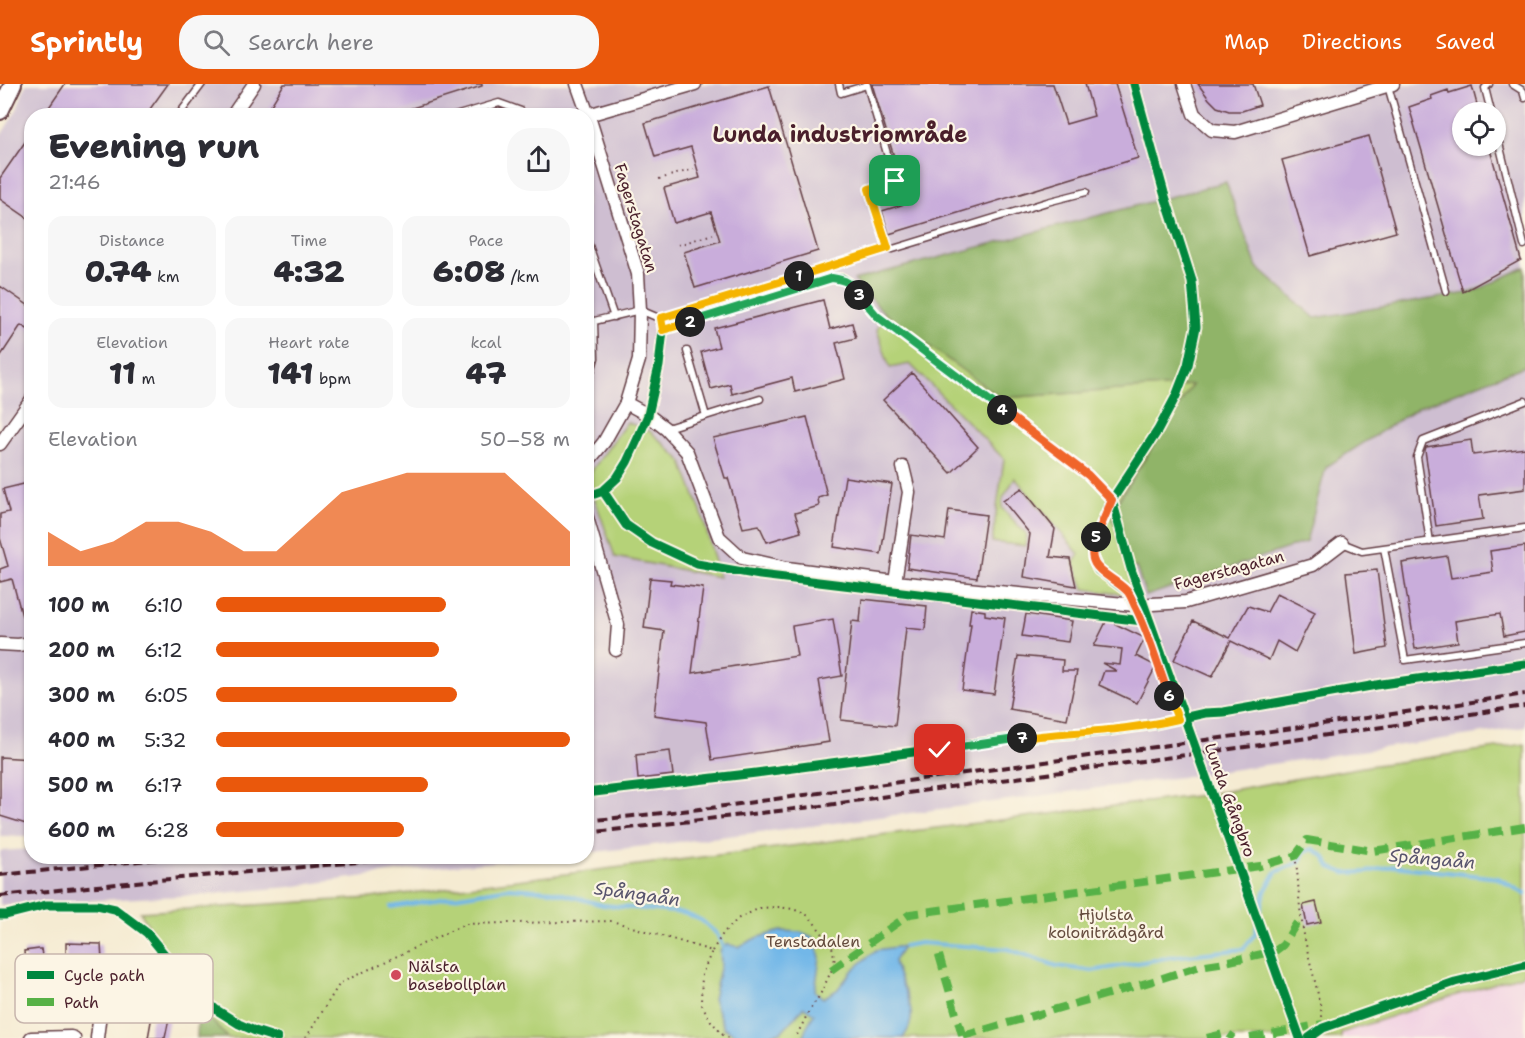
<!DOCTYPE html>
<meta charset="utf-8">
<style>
:root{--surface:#fff;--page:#f7f7f7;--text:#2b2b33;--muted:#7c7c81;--accent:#ea580c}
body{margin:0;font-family:"Shantell Sans",sans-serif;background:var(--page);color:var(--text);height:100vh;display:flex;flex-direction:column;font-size:22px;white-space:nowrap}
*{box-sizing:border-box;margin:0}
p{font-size:20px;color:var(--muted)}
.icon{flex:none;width:33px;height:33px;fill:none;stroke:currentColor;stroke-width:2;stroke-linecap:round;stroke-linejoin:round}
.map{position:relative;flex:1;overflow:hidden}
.panel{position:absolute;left:24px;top:24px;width:570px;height:756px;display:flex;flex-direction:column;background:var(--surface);border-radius:24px;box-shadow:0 2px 4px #0004}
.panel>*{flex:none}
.buttons{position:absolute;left:1452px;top:18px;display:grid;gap:12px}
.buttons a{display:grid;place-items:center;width:54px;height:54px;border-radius:50%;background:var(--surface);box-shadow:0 2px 4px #0004;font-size:30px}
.pin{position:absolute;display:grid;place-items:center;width:51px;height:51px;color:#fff;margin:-26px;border-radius:12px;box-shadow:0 3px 9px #0006}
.km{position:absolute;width:30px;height:30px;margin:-15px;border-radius:50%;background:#222;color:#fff;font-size:16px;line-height:30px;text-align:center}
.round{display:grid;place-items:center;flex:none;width:63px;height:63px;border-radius:24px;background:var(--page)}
.head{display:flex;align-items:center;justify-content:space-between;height:102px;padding:0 24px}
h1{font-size:33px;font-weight:800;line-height:45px}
.figures{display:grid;grid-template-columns:repeat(3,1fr);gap:9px;height:102px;padding:6px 24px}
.figures div{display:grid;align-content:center;border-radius:15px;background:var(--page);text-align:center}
.figures b{font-size:30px;font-weight:800}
.figures small{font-size:16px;font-weight:400}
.figures p{font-size:16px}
.chart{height:168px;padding:12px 24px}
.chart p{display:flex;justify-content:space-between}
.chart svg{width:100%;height:108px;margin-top:6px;fill:var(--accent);opacity:.7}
ul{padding:0 24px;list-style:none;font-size:20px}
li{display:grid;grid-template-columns:96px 72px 1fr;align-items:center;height:45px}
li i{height:15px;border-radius:8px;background:var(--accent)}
header{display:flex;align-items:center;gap:36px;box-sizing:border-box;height:84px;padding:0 30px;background:var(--accent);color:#fff}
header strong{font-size:28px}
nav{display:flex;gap:33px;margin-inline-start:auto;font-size:21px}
.search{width:420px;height:54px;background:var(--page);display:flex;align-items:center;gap:15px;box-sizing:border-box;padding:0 21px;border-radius:24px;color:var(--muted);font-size:22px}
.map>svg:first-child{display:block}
.built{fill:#f1d0e3}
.industrial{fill:#cebed1;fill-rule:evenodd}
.green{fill:#b5d278;stroke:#807852;stroke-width:1.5}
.forest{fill:#90b468;stroke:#6d6a4a;stroke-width:1.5}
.water{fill:#72b7e8;stroke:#5e6b8a;stroke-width:1.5}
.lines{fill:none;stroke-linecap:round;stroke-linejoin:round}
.stream{stroke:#72b7e8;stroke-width:4}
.building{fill:#c9addb}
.lane-casing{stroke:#643e44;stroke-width:9}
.street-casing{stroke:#643e44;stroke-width:15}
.secondary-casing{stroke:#643e44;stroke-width:20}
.path{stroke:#643e44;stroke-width:2;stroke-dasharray:1.5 4.5;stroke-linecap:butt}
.lane{stroke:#fff;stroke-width:6}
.street{stroke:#fff;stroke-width:12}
.secondary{stroke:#fff;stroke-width:16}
.rail{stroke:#4a1f2b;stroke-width:4;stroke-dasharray:9 4.5;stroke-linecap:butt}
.quiet{stroke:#57b146;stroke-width:8;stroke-dasharray:15 8;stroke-linecap:butt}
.cycleway-casing{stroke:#fcf5e5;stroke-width:13}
.cycleway{stroke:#00873e;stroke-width:9}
.split-1-casing{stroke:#fff;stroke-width:12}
.split-2-casing{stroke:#fff;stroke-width:12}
.split-3-casing{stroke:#fff;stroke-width:12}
.split-4-casing{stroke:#fff;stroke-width:12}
.split-5-casing{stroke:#fff;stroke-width:12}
.split-6-casing{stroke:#fff;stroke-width:12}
.split-7-casing{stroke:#fff;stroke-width:12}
.split-8-casing{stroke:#fff;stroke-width:12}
.split-1{stroke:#f5b400;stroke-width:8}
.split-2{stroke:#f5b400;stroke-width:8}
.split-3{stroke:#22a559;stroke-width:8}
.split-4{stroke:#22a559;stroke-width:8}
.split-5{stroke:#f0652b;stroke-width:8}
.split-6{stroke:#f0652b;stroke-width:8}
.split-7{stroke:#f5b400;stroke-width:8}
.split-8{stroke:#22a559;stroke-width:8}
.poi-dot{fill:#d1495b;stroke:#fcf5e5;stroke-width:2}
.labels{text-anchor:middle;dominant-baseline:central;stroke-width:4.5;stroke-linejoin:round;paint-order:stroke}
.street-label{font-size:16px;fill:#4a1f2b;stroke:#fcf5e5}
.park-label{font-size:16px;fill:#654c3e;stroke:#fcf5e5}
.poi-label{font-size:16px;fill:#4a1f2b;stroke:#fcf5e5;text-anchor:start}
.water-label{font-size:18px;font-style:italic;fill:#58546d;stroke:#fcf5e5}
.district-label{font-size:22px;font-weight:bold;fill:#4a1f2b;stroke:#fcf5e5}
.key{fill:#fcf5e5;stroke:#c7b5ad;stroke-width:1.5}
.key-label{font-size:16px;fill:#4a1f2b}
</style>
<header>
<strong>Sprintly</strong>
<div class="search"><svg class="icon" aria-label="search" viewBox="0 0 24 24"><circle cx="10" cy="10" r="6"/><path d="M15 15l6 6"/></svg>Search here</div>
<nav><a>Map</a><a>Directions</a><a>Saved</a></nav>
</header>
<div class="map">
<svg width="1525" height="954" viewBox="0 0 1525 954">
<rect width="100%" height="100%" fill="#fcf5e5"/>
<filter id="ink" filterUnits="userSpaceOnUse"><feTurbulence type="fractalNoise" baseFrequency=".0167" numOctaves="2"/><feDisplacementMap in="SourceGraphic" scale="12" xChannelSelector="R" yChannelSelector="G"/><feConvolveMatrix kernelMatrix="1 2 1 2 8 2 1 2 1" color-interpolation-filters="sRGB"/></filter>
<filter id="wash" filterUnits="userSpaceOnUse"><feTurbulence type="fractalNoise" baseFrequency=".008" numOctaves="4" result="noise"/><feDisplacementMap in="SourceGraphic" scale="24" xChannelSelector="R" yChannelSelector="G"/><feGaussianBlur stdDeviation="1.35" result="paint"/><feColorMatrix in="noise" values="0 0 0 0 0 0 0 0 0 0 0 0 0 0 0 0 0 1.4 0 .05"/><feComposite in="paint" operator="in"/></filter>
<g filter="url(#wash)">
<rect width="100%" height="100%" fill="#f5ebd2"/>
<path class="built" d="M1525,890V954H1341V949L1447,914Z"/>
<path class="industrial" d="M26,0H1525V643L1196,691L827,740L587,769L586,32H32V752H0V53L17,25ZM1462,28H1496V62H1462Z
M31,765L32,772L550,773L408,786L289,803L201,811L0,821V767Z"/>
<path class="green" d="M884,229L1001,314L1192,301L1117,417L1111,428L1133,504L1120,510L1084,505L1074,478L1079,470L1015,394L1003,414L1002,424L1027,451L1025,462L992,458L1004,375L910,280L890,284L877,246Z
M627,338L651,348L681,376L702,430L719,493L615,473L587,393Z
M1525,660V890L1447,914L1341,949V954H228L198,922L140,828L371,814L1203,711L1369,682Z"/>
<path class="forest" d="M1226,98L1257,183L1315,234L1473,208L1525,183V282L1419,323L1326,383L1306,458L1146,512L1136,483L1128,487L1111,428L1192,301L1001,314L884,229L854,196Z
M198,922L228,954H197Z"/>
<path class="water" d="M781,847L801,848L813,853L820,873L815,907L823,914L837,906L852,887L876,866L904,862L894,877C899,904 924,927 903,954H803L806,944L814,930L804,923L781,948L762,953H740L724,944L713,915L721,880L720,866L727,860L738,863L756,854Z"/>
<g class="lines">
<path class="stream" d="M391,823L509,804L552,807L603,821L683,829L701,836L717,850L723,863
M904,862L920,859L1008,865L1057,882L1092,887L1171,873L1243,865L1255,850L1265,807L1276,788L1300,778L1304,768L1313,765L1324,772L1330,783L1345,789L1367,788L1393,782L1498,794L1525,810"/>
</g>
<g id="blocks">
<path class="building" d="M65,0H168L145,32H43Z
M284,0H482V2L387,32H270L268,26Z
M872,0H1053L1066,40L1094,32L1085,0H1115L1138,74L889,150L882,127L908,119Z
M1198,0H1253L1260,21L1242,27H1229L1217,23L1209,15Z
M769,2L818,167L695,204L684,168L720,157L711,128L674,139L664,104L700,94L691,63L655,73L645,39Z
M1472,2L1479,28H1462V62H1489L1521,176L1463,208L1409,23L1432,15L1431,12L1448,6L1449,9Z
M32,48V137L0,115V94Z
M1369,52L1396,148L1310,172L1282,76Z
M0,202L32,224V248L21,241L0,273Z
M823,216L830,245L852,239L856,254L836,259L845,295L795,308L792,294L732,310L730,300L711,305L701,268L719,263L714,244Z
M912,289L978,363L951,389L883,316Z
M807,333L827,411L818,414L819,422L795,429L801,448L767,458L759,441L743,444L728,394H725L713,354Z
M1471,356L1473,371L1525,364V405L1479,411L1483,435L1436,442L1425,366L1426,363Z
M845,393L892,400L881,470L834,463Z
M32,398V530L22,532L12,495L0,498V485L8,482L0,454V430L9,428L3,405Z
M1022,404L1055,445L1050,473L1070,475L1076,502L1024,493L1030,450L1003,417Z
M949,426L986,431L977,494L907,484L911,451L945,456Z
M1525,462V548L1504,552L1500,530L1455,537L1458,558L1415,565L1402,479L1447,472L1451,494L1493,488L1490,467Z
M1377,486L1387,564L1356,570L1346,489Z
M650,494L671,496L670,500L703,504L692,589L797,572L792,542L833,535L842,592L819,596L829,658L712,676L706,638L654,631L664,547L644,544Z
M1277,509L1315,528L1295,568L1277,557L1269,576L1231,557L1212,593L1174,576L1193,537L1230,554L1248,522L1267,528Z
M862,515L927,522L925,546L906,544L895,642L841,636L852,537L860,538Z
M971,525L985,527V531L1005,534L994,610L962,606L971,540H969Z
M1026,530L1072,537L1068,558L1022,552Z
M1107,536L1145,554L1136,572L1156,582L1137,619L1099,601L1104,587H1117L1102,579L1120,581L1122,565L1094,562Z
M1018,572L1063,576L1062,587H1077L1067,635L1009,625Z
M670,667L673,691L638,695L636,671Z
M0,673L31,675L26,740L0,732Z
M1316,818L1321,838L1307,841L1303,821Z
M66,859L101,860L102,876L66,877Z
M39,865H41L43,879L25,882L24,867Z
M153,926L170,930L165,954H148Z"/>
</g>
</g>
<g filter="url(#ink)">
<use href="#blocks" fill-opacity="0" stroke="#643e44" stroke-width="1.5"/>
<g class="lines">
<defs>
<path id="lane" d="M839,0L841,9L867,1L895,97L869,105L888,164L893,165L1047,118L1086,108
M1489,0L1485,4L1491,28
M1512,0L1523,7L1525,14
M1388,2L1446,207
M178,32L202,0
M455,32L499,19L521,27L524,32
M1496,47L1524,161
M586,153L614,233
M586,239L640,226L661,235L888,164
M687,267L706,332
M586,304L595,274L594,237
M667,344L760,315
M1430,458L1417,373L1423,357L1525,317
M1342,459L1362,467L1525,444
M1384,464L1405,576L1525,559"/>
<path id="street" d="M577,0L591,39L638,190L640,226L639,276L626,319L604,358L586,380
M1184,0L1194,30L1212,46L1235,48L1393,0
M588,31L695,0
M232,32L254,0
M626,319L648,331L666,345L687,368L719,453L742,474L787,484L895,498L1135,521L1186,518L1313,481L1342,459
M0,360L32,315
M586,430L618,541L616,566
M895,498L909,408L903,383
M0,560L18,561L32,559
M58,887L105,889L97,954
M31,954L71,953L74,954"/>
<path id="secondary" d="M0,27L13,0"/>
</defs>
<use href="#lane" class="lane-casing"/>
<use href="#street" class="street-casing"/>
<use href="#secondary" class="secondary-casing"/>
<path class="path" d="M659,95L694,85
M678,161L713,150
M1295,772C1299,794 1298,816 1302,838C1307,877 1323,914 1324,954
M712,867L724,848L739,834L760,824L778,823L793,825L809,832L832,862L835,879L820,911L809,927L796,953
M306,954L340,899L465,840L612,837L712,867L702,890L701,919L711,937L723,951L729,954"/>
<use href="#lane" class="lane"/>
<use href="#street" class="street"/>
<use href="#secondary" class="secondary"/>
<path class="rail" d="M586,737L710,724L1366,634L1525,610
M586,749L821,722L928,706L1253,662L1525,622
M0,791L189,772
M0,812L136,798L425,772"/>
<path class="quiet" d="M939,871L963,954
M831,886L910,830L1260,782L1295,772L1307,756L1373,767L1525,743
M963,952L1153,897L1200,882L1225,878L1275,867L1283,861L1301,832
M1207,954L1227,949L1234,954
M1250,954L1323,940"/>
<defs>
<path id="cycleway" d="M1134,0L1164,109L1192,197L1196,243L1188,281L1176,312L1158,346L1112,416L1092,462L1093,474L1098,486L1128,508L1137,527
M661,235L663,246L832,194L843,195L849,199L877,232L1088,391L1112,416L1132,488L1300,954
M603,407L626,441L652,459L697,480L760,491L1143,537
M586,413L603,407L617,394L627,378L639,352L648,331L659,282L663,246
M586,709L756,689L1019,654L1107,647L1156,640L1205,629L1224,628L1382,600L1525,580
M0,831H6L46,821H97L115,825L147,849L183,893L215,925L239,940L255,947L277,954
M1309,954L1323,944L1455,898L1525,881"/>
</defs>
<use href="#cycleway" class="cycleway-casing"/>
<use href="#cycleway" class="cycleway"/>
</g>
</g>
<g class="lines" filter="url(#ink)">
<defs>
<path id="split-1" d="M799,192L888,164L869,105L895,97"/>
<path id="split-2" d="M690,238L663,246L661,234L799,192"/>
<path id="split-3" d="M690,238L832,194C847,196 850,199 859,211"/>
<path id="split-4" d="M859,211L877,232L1002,326"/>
<path id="split-5" d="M1002,326L1088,391L1112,416L1096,453"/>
<path id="split-6" d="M1096,453C1082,487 1110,489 1127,507C1131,511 1133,519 1136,524C1150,552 1158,583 1169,612"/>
<path id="split-7" d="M1022,654C1074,648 1127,647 1178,635L1169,612"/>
<path id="split-8" d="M940,666L1022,654"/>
</defs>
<use href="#split-1" class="split-1-casing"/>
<use href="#split-2" class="split-2-casing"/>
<use href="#split-3" class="split-3-casing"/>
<use href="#split-4" class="split-4-casing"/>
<use href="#split-5" class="split-5-casing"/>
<use href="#split-6" class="split-6-casing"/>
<use href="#split-7" class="split-7-casing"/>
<use href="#split-8" class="split-8-casing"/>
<use href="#split-1" class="split-1"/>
<use href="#split-2" class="split-2"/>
<use href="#split-3" class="split-3"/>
<use href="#split-4" class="split-4"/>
<use href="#split-5" class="split-5"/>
<use href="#split-6" class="split-6"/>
<use href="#split-7" class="split-7"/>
<use href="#split-8" class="split-8"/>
</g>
<circle class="poi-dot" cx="396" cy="891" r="6"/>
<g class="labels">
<g class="street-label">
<text transform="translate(636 134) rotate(73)">Fagerstagatan</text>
<text transform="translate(1229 486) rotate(-15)">Fagerstagatan</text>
<text transform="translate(1230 716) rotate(70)">Lunda Gångbro</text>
</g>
<g class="park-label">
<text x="1106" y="830">Hjulsta<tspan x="1106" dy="18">koloniträdgård</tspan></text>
<text x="813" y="857">Tenstadalen</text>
</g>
<g class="poi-label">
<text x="408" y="882">Nälsta<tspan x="408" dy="18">basebollplan</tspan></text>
</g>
<g class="water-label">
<text transform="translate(1432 775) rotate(5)">Spångaån</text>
<text transform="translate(637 810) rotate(8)">Spångaån</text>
</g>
<g class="district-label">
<text x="840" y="50">Lunda industriområde</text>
</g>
</g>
<rect x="15" y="870" width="198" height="69" rx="9" class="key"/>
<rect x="27" y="887" width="27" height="8" fill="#00873e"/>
<rect x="27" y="914" width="27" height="8" fill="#57b146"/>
<g class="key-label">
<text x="64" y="897">Cycle path</text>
<text x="64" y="924">Path</text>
</g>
</svg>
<div class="buttons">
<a><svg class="icon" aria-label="locate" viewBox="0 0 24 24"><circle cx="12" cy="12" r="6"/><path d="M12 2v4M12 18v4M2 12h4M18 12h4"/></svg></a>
</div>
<div class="pin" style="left:895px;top:97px;background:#1e9e55"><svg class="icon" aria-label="arrive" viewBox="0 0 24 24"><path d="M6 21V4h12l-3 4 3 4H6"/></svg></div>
<div class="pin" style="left:940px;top:666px;background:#d93025"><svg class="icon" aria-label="check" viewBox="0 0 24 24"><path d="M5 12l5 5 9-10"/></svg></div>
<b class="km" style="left:799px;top:192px">1</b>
<b class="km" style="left:690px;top:238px">2</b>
<b class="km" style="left:859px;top:211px">3</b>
<b class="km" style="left:1002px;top:326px">4</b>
<b class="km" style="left:1096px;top:453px">5</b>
<b class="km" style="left:1169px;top:612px">6</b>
<b class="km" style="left:1022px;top:654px">7</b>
<section class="panel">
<div class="head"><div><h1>Evening run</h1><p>21:46</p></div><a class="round"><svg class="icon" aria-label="share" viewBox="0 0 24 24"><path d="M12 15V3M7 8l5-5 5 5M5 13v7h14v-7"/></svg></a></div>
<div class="figures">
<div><p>Distance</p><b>0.74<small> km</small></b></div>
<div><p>Time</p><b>4:32</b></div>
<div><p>Pace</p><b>6:08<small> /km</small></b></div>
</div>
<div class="figures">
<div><p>Elevation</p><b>11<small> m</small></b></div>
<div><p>Heart rate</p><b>141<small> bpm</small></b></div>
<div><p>kcal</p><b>47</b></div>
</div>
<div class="chart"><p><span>Elevation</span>50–58 m</p>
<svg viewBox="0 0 160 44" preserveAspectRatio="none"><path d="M0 44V30L10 38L20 34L30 26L40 26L50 30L60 38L70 38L80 26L90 14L100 10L110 6L120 6L130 6L140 6L150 18L160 30V44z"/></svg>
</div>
<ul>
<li><b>100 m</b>6:10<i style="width:65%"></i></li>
<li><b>200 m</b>6:12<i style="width:63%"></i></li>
<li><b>300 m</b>6:05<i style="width:68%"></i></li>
<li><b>400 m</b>5:32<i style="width:100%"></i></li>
<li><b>500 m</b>6:17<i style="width:60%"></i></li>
<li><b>600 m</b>6:28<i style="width:53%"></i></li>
</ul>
</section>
</div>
